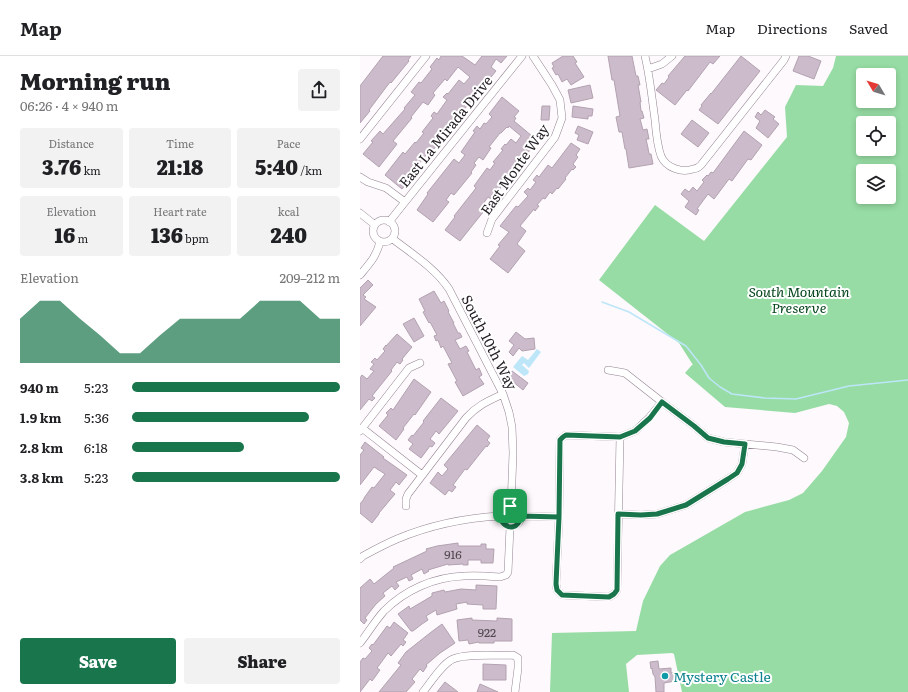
<!DOCTYPE html>
<meta charset="utf-8">
<style>
:root{--surface:#fff;--page:#f2f2f2;--text:#202124;--muted:#757577;--line:#e0e0e0;--accent:#19764c}
body{margin:0;font-family:Literata,serif;background:var(--page);color:var(--text);height:100vh;display:flex;flex-direction:column;font-size:15px;white-space:nowrap}
*{box-sizing:border-box;margin:0}
p{font-size:13px;color:var(--muted)}
.icon{flex:none;width:22px;height:22px;fill:none;stroke:currentColor;stroke-width:2;stroke-linecap:round;stroke-linejoin:round}
.map{position:relative;flex:1;overflow:hidden}
.sheet{display:flex;flex-direction:column;background:var(--surface);width:360px}
.sheet>*{flex:none}
.needle{width:26px;rotate:308deg}
.controls{position:absolute;left:496px;top:12px;display:grid;gap:8px}
.controls a{display:grid;place-items:center;width:40px;height:40px;border-radius:4px;background:var(--surface);box-shadow:0 2px 6px #0003;font-size:20px}
.pin{position:absolute;display:grid;place-items:center;width:34px;height:34px;color:#fff;margin:-17px;border-radius:8px;box-shadow:0 2px 6px #0006}
.round{display:grid;place-items:center;flex:none;width:42px;height:42px;border-radius:4px;background:var(--page)}
.overview{display:flex;align-items:center;justify-content:space-between;height:68px;padding:0 20px}
h1{font-size:22px;font-weight:800;line-height:30px}
.figures{display:grid;grid-template-columns:repeat(3,1fr);gap:6px;height:68px;padding:4px 20px}
.figures div{display:grid;align-content:center;border-radius:4px;background:var(--page);text-align:center}
.figures b{font-size:20px;font-weight:800}
.figures small{font-size:11px;font-weight:400}
.figures p{font-size:11px}
.chart{height:112px;padding:8px 20px}
.chart p{display:flex;justify-content:space-between}
.chart svg{width:100%;height:72px;margin-top:4px;fill:var(--accent);opacity:.7}
.button{display:flex;gap:8px;margin-top:auto;padding:8px 20px}
.button a{flex:1;height:46px;border-radius:4px;background:var(--accent);color:#fff;font-size:16px;font-weight:800;line-height:46px;text-align:center}
.button a+a{background:var(--page);color:var(--text)}
ul{padding:0 20px;list-style:none;font-size:13px}
li{display:grid;grid-template-columns:64px 48px 1fr;align-items:center;height:30px}
li i{height:10px;border-radius:5px;background:var(--accent)}
header{display:flex;align-items:center;gap:24px;box-sizing:border-box;height:56px;padding:0 20px;background:var(--surface);border-bottom:1px solid var(--line)}
header strong{font-size:19px}
nav{display:flex;gap:22px;margin-inline-start:auto;font-size:14px}
main{display:flex;flex:1;min-height:0}
.map>svg:first-child{display:block}
.green{fill:#97dca4;fill-rule:evenodd}
.water{fill:#bde6f8}
.lines{fill:none;stroke-linecap:round;stroke-linejoin:round}
.stream{stroke:#bde6f8;stroke-width:1.5}
.building{fill:#ccbbca;stroke:#b3a2b1}
.minor-casing{stroke:#948492;stroke-width:8}
.minor{stroke:#fff;stroke-width:7}
.route-casing{stroke:#fff;stroke-width:8}
.route{stroke:#19764c;stroke-width:5}
.culture-dot{fill:#0f9aa8;stroke:#fff;stroke-width:1.5}
.labels{text-anchor:middle;dominant-baseline:central;stroke-width:4;stroke-linejoin:round;paint-order:stroke}
.number-label{font-size:12px;fill:#50474f}
.street-label{font-size:14px;fill:#262026;stroke:#fff}
.park-label{font-size:14px;font-style:italic;fill:#06461d;stroke:#fff}
.culture-label{font-size:14px;fill:#0d838f;stroke:#fff;text-anchor:start}
</style>
<header>
<strong>Map</strong>
<nav><a>Map</a><a>Directions</a><a>Saved</a></nav>
</header>
<main>
<section class="sheet">
<div class="overview"><div><h1>Morning run</h1><p>06:26 · 4 × 940 m</p></div><a class="round"><svg class="icon" aria-label="share" viewBox="0 0 24 24"><path d="M12 15V3M7 8l5-5 5 5M5 13v7h14v-7"/></svg></a></div>
<div class="figures">
<div><p>Distance</p><b>3.76<small> km</small></b></div>
<div><p>Time</p><b>21:18</b></div>
<div><p>Pace</p><b>5:40<small> /km</small></b></div>
</div>
<div class="figures">
<div><p>Elevation</p><b>16<small> m</small></b></div>
<div><p>Heart rate</p><b>136<small> bpm</small></b></div>
<div><p>kcal</p><b>240</b></div>
</div>
<div class="chart"><p><span>Elevation</span>209–212 m</p>
<svg viewBox="0 0 160 44" preserveAspectRatio="none"><path d="M0 44V17L10 6L20 6L30 17L40 27L50 38L60 38L70 27L80 17L90 17L100 17L110 17L120 6L130 6L140 6L150 17L160 17V44z"/></svg>
</div>
<ul>
<li><b>940 m</b>5:23<i style="width:100%"></i></li>
<li><b>1.9 km</b>5:36<i style="width:85%"></i></li>
<li><b>2.8 km</b>6:18<i style="width:54%"></i></li>
<li><b>3.8 km</b>5:23<i style="width:100%"></i></li>
</ul>
<div class="button"><a>Save</a><a>Share</a></div>
</section>
<div class="map">
<svg width="548" height="636" viewBox="0 0 548 636">
<rect width="100%" height="100%" fill="#fdf9fc"/>
<path class="green" d="M476,0H548V636H322L314,598L312,597L277,599L266,608L269,636H190L192,577L276,575L283,545L300,510L310,499L385,456L429,444L443,437L462,415L486,381L489,367L484,356L477,350L469,348L435,357L365,351L325,317L332,309H333L319,287L239,224L295,149L344,185L427,81L425,51L436,29L463,30L473,12ZM503,19H529V45H503ZM503,67H529V93H503ZM503,115H529V141H503Z"/>
<path class="water" d="M177,293L181,296L169,312L164,307L162,309L169,315L168,318L164,320L153,311L162,300L168,304Z"/>
<g class="lines">
<path class="stream" d="M242,246L269,256L326,290L341,309L349,322L360,331L372,338L405,342L436,343L489,330L548,324"/>
</g>
<path class="building" d="M23,0H51L48,4L49,5L31,27L30,26L9,54L10,55L0,67V30Z
M81,0H102L115,9L122,0H147L141,7L136,3L131,11L136,15L102,56L100,54L94,62L98,65L95,70L89,76L86,74L81,79L79,78L73,86L77,89L74,93L72,92L58,109H59L49,121L51,122L42,133L25,119L43,96L45,98L55,86L56,87L64,77L62,76L73,62L71,60L74,56L77,58L87,44L83,41L87,37L88,38L99,24L104,28L110,21L98,11L87,25L85,23L73,37L75,39L68,49L63,46L51,61L52,62L33,85L37,88L19,111L3,98L13,86L11,85L20,75L23,78L45,53L44,52L55,39L51,36L59,26L61,27L72,13L70,11L77,2L79,4Z
M203,0H213L217,6L215,7L224,21L211,29L207,23L202,26L198,18L196,19L192,12L194,11L192,7Z
M248,0H272L276,20H278L280,29H278L281,46H280L281,55H282L284,62L280,63L283,74L287,73L289,83H286L288,92L289,98H291L293,108L269,112L266,93H265L262,76H259L256,61L260,60L254,24H252Z
M325,0H360L353,8L350,6L328,35L327,34L315,49L296,34L302,27L304,28L309,21L308,20Z
M381,0L400,15L358,68L339,54L342,50L341,49L351,37V38Z
M439,0H448L461,5L454,23L433,15Z
M230,29L233,42L211,47L208,34Z
M142,41L159,55L154,61L156,62L154,65L178,85L159,107L157,105L152,112L155,115L131,143L128,141L120,152L124,155L100,185L85,174L95,161L94,160L116,132L114,130L127,112L130,114L135,107L133,106L143,94L141,93L145,88L146,89L151,83L156,87L161,80L149,70L148,72L147,71L141,77H140L129,91L131,92L123,104L119,101L114,107L116,109L111,116L112,117L94,139L91,137L86,144L89,146L73,166L57,154L68,138L67,137L94,103L99,107L105,99L101,96L115,76L113,75L117,70L120,73L124,67L126,68L132,61L129,58Z
M182,50H190L189,64H181Z
M213,50L233,53L232,60H228V63L212,61Z
M405,54L415,61L413,63L419,68L408,82L396,72L400,65L395,61L398,56L401,59Z
M332,64L349,77L338,91L321,78Z
M218,70L233,76L228,88L217,84L219,79L215,77Z
M384,75L402,89L391,104L388,103L372,125L369,123L354,143L348,138L337,153L339,154L336,159L325,151L329,145L321,138L325,133L329,136L333,131L337,135L344,126L342,124L347,119L348,120L351,116L353,117Z
M211,87L220,93L216,99L218,101L213,108L216,111L213,114L212,113L205,122L206,123L198,133L197,132L192,138L190,136L185,143L183,142L177,149L179,150L175,155L174,153L160,170L166,175L157,188L165,195L148,217L130,203L140,190L138,189L149,176L140,170L156,150L158,151L168,140L164,136L168,132L170,134L176,126L173,124L177,119L179,121L188,109L192,112Z
M8,224L13,229L3,239L6,241L4,243L16,251L0,270V232Z
M74,235L81,247L84,245L89,255L88,256L94,267H93L98,277H100L102,281L95,284L100,293L106,290L109,295L107,296L116,314L119,312L122,319L119,321L124,328L103,340L95,326L97,325L88,308L92,307L83,290L81,292L78,284L76,285L74,280L77,279L70,266L69,267L63,256L65,255L59,243Z
M54,262L64,280L54,286L43,268Z
M156,276L165,283L174,282L175,293L162,295L159,292L153,300L149,296L154,289L149,285Z
M37,278L52,291L42,303L43,304L40,308L37,306L31,314L32,315L12,340L15,342L12,345L9,343L0,354V322L2,319L7,323L14,315L10,313L14,308L11,306L15,302L17,304L25,295L23,293L26,289V290Z
M152,315L168,327L163,334L147,321Z
M54,323L71,336L55,359L54,358L43,372L44,373L36,384L19,370L28,359L26,357L31,352L33,354Z
M81,342L98,355L79,378L76,375L70,383L75,387L72,391L70,390L61,402L49,393L53,388L48,384L52,379L53,380L64,366L63,365Z
M117,369L130,380L127,384L130,387L127,391L126,390L107,414L105,413L93,429L96,431L92,436L89,434L85,439L70,427L78,416L82,420L88,413L84,409Z
M5,386L24,401L23,402L47,419L39,429L36,426L30,434L35,438L19,457V458L12,467L0,457V448L4,443V442L12,431L14,432L25,418L14,411L0,429V399L4,394L1,392Z
M98,487V490H121V488H126V493H134L133,507H121V504H108V509H103V508L88,509V508L68,514L69,515L64,518L62,513L51,519L53,523L49,525L47,521L36,526L39,530L35,534L32,530L23,537L25,540L16,548L5,562L7,564L4,568L0,564V532L10,523L14,528L34,512L33,511L67,495L66,493L77,490Z
M116,529L137,530L136,553H123V549L107,548V546L96,548L97,553L77,559L76,554L66,560L68,564L62,568L53,575H51L38,558L49,550L50,553L72,540V537L84,534L85,536L101,533L116,534Z
M112,562V564L137,565V562L152,563V585H134V587H119V586L109,588L108,584L99,585L97,564Z
M34,566L48,577L43,584L46,586L43,590L41,588L31,600L28,597L17,612L20,614L12,625L10,623L0,636V606L3,602L5,603L12,595L9,592L12,588L13,589L27,570L30,572Z
M82,568L95,587L80,597L66,609L67,610L63,616L60,613L52,623L55,626L46,636H19L41,609L38,607L46,596L70,577Z
M298,605L299,613L311,612V617L314,616L315,625L304,627V636H296L295,621L293,618L292,612L291,613L290,606Z
M123,608L146,609V624H123Z
M85,626L98,636H77Z
M120,628L138,636H117Z"/>
<g class="lines">
<defs>
<path id="minor" d="M285,0C290,21 292,43 295,64C296,76 297,89 301,100C306,112 322,117 333,113C336,113 339,111 341,109L424,4L426,0
M288,13L302,8L312,0
M0,83L66,0
M0,121L8,126L26,132L45,146
M0,157L15,169
M13 175a11 11 0 1 1 22 0a11 11 0 1 1-22 0Z
M29,166L162,0
M127,177L132,163L195,81L202,62L200,44L192,29L173,0
M33,183C52,198 75,212 89,233L143,338L149,356L152,371L153,397L151,450
M0,219C10,207 16,201 20,186
M248,314L265,317L302,346
M2,372L62,419
M0,375L49,312L60,307
M141 460a10 10 0 1 1 20 0a10 10 0 1 1-20 0Z
M46,450V443L48,438L106,362C118,349 128,345 143,338
M258,458L281,459L297,458L326,449L368,423L377,417L382,408L385,388
M161,460L199,461L196,528L197,534L202,539L249,541L254,538L257,534L260,381L275,375L289,362L302,346L334,370L348,382L364,386L417,391L433,394L444,402
M199,461L200,384L203,381L206,379L260,381
M0,503L3,500C14,494 25,488 37,483C70,469 105,462 140,460
M0,587C8,577 15,565 24,555C45,534 74,521 104,520C116,519 128,520 140,521L146,519L148,516L150,471
M63,636C71,626 82,608 93,603C106,597 137,600 153,599L158,602V612L155,636"/>
</defs>
<use href="#minor" class="minor-casing"/>
<use href="#minor" class="minor"/>
</g>
<g class="lines">
<defs>
<path id="route" d="M150,450C157,451 160,454 161,460L199,461L196,528L197,534L202,539L249,541L254,538L257,534L258,458L281,459L297,458L326,449L368,423L377,417L382,408L385,388L364,386L348,382L334,370L302,346L290,362L275,375L260,381L206,379L203,381L200,384L199,461L161,460C155,488 123,454 150,450"/>
</defs>
<use href="#route" class="route-casing"/>
<use href="#route" class="route"/>
</g>
<circle class="culture-dot" cx="305" cy="620" r="4"/>
<g class="labels">
<g class="number-label">
<text x="93" y="498">916</text>
<text x="127" y="576">922</text>
</g>
<g class="street-label">
<text transform="translate(85 75) rotate(-51)">East La Mirada Drive</text>
<text transform="translate(154 113) rotate(-55)">East Monte Way</text>
<text transform="translate(130 286) rotate(63)">South 10th Way</text>
</g>
<g class="park-label">
<text x="439" y="235">South Mountain<tspan x="439" dy="16">Preserve</tspan></text>
</g>
<g class="culture-label">
<text x="313" y="620">Mystery Castle</text>
</g>
</g>
</svg>
<div class="controls">
<a><svg class="needle" viewBox="-14 -14 28 28"><path d="M0-13l5 13h-10z" fill="#e53935"/><path d="M0 13l5-13h-10z" fill="#757577"/></svg></a>
<a><svg class="icon" aria-label="locate" viewBox="0 0 24 24"><circle cx="12" cy="12" r="6"/><path d="M12 2v4M12 18v4M2 12h4M18 12h4"/></svg></a>
<a><svg class="icon" aria-label="layers" viewBox="0 0 24 24"><path d="M12 4l9 5-9 5-9-5zM3 14l9 5 9-5"/></svg></a>
</div>
<div class="pin" style="left:150px;top:450px;background:#1e9e55"><svg class="icon" aria-label="arrive" viewBox="0 0 24 24"><path d="M6 21V4h12l-3 4 3 4H6"/></svg></div>
</div>
</main>
